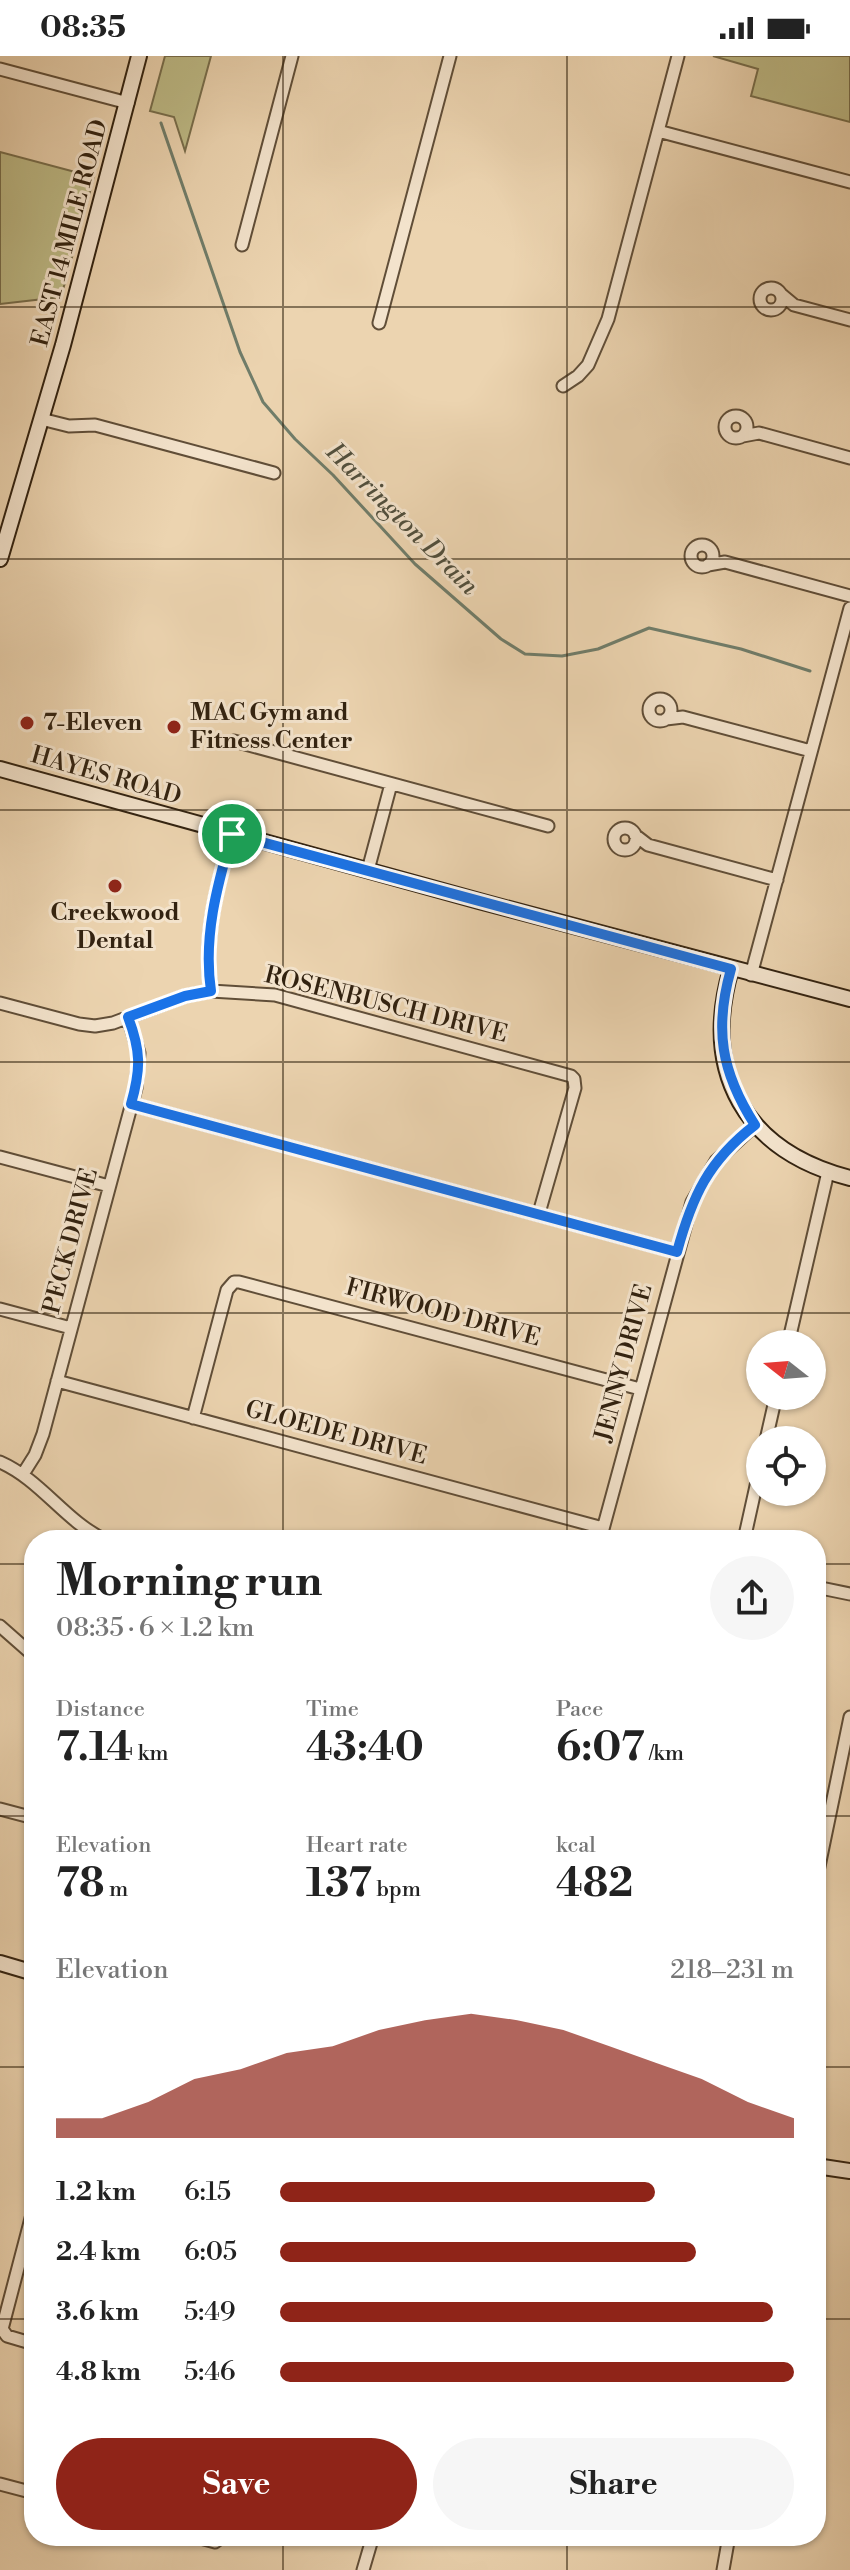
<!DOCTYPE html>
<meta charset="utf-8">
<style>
:root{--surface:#fff;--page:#f6f6f6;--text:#222;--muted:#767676;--accent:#8f2418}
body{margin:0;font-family:"Libre Bodoni",serif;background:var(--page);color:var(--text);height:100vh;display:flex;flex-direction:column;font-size:30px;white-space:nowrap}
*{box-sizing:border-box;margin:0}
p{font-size:26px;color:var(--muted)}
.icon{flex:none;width:44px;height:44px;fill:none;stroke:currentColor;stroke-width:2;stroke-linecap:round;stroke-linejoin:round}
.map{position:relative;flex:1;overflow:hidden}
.panel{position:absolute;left:24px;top:1474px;width:802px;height:1016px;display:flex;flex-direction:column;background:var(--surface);border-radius:32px;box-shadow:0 2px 6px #0004}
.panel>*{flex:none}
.needle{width:52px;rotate:287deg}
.tools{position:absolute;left:746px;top:1274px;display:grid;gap:16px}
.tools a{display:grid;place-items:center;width:80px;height:80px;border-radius:50%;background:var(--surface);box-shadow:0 2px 6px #0004;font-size:40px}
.pin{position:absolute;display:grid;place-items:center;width:68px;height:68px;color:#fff;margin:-34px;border:4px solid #fff;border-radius:50%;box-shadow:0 2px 8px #0007}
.round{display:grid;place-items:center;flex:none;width:84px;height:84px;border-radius:42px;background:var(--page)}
.head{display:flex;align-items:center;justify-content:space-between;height:136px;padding:0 32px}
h1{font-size:44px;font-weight:800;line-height:60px}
.stats{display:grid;grid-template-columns:repeat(3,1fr);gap:12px;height:136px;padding:8px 32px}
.stats div{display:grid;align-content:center}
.stats b{font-size:40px;font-weight:800}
.stats small{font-size:22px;font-weight:400}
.stats p{font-size:22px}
.chart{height:224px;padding:16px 32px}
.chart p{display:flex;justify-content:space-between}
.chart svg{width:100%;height:144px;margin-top:8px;fill:var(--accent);opacity:.7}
.cta{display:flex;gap:16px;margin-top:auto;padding:16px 32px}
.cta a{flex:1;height:92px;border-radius:48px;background:var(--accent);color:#fff;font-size:32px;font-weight:800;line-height:92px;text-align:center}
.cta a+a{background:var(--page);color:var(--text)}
ul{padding:0 32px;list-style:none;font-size:26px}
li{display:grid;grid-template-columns:128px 96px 1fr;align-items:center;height:60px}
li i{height:20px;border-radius:10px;background:var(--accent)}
.status{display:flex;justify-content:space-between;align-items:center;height:56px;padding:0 40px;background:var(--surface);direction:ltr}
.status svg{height:22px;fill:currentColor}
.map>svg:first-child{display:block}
.green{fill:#bebb87;stroke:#786e4c;stroke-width:2}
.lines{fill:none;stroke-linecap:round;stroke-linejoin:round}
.stream{stroke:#707d6a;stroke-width:3}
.street-casing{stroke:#604e38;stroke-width:15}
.secondary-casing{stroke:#322210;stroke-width:18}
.street{stroke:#f3e3cc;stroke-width:11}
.secondary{stroke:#f3e3cc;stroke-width:14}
.route-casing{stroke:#fff;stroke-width:16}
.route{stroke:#1a73e8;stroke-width:10}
.grid{fill:none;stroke:#322210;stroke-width:2;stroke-opacity:0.55}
.poi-dot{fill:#8f2418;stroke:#f3e3cc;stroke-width:3}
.labels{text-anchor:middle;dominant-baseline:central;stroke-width:6;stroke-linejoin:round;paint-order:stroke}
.street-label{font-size:24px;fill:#322210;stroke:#f3e3cc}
.poi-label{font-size:24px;font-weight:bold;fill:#322210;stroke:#f3e3cc;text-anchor:start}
.water-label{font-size:26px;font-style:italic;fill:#514f3d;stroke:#f3e3cc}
</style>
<div class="status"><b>08:35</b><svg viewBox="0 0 49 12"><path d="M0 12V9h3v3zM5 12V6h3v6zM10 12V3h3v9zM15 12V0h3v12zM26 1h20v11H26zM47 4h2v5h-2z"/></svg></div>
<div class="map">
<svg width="850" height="2514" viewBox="0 0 850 2514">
<rect width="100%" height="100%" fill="#ecd4b0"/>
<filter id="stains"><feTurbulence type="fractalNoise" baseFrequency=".0025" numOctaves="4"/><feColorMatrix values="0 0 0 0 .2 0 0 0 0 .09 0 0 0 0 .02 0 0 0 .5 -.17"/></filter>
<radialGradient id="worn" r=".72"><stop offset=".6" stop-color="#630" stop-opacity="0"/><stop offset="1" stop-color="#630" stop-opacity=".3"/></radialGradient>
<path class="green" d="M165,0H211L185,95L174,61L150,55Z
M713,0H850V66L751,40L758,13Z
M0,96L94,121L61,241L0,248Z"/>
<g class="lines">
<path class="stream" d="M161,67L240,296L263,346L295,383L333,419L415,508L501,583L525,598L562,600L598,593L649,572L741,593L810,615"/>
<defs>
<path id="street" d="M0,13L128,47
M658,75L850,126
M242,189L292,0
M760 243a11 11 0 1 1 22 0a11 11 0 1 1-22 0Z
M782,239L794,249L850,264
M379,267L450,0
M563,330L578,320L588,309L608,263L678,0
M725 371a11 11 0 1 1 22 0a11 11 0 1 1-22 0Z
M41,363L69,370L95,369L274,417
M743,380L759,377L850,402
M691 500a11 11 0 1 1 22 0a11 11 0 1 1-22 0Z
M708,509L725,506L850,540
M649 654a11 11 0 1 1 22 0a11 11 0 1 1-22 0Z
M666,663L683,661L811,695
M234,685L548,770
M614 783a11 11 0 1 1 22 0a11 11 0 1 1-22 0Z
M635,779L648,789L777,824
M368,814L391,728
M751,919L850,552
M211,935C203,880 217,830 232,778
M0,947L79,968L95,970L113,967L185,940L211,935L275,939L571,1020L574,1023L575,1032L539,1157
M131,1048L677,1196
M0,1101L109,1130
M0,1253L71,1272
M788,1288L828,1116
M57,1325L603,1472
M193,1362L227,1234L234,1226H239L640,1333
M766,1384L776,1340
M0,1406C41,1424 65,1465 105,1484
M23,1418L35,1399L43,1378L136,1032L139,997L128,961
M600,1484L692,1146L716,1105L755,1069
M744,1484L760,1412
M816,1531L850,1538
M0,1570L34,1600
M0,1753L34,1762
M816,1825L850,1661
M816,1927L818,1944L816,1963
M34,2151L2,2273L7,2280L34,2288
M0,2428L34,2437
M193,2480L215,2486L223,2480
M363,2514L373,2480
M723,2514L729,2480"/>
<path id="secondary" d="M0,503L63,289L139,0
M0,713L479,845L850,943
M731,913C701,1017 745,1095 850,1122
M0,1907L34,1917
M816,2110L850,2115"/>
</defs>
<use href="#street" class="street-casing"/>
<use href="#secondary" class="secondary-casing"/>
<use href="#street" class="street"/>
<use href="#secondary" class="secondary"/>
</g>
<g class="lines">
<defs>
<path id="route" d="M232,778L731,913C714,973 721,1016 755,1069C708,1105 692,1141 677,1196L131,1048C141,1013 141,995 128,961L185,940L211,935C203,881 217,830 232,778Z"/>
</defs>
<use href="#route" class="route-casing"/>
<use href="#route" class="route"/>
</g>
<path class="grid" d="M283,0V1484M567,0V1484M0,251H850M0,503H850M0,754H850M0,1006H850M0,1257H850M0,1508H34M816,1508H850M0,1760H34M816,1760H850M0,2011H34M816,2011H850M0,2263H34M816,2263H850M283,2480V2514M567,2480V2514"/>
<g class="poi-dot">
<circle cx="27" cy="667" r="8"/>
<circle cx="174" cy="671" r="8"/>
<circle cx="115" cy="830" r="8"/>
</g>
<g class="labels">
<g class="street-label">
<text transform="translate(70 177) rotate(-75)">EAST 14 MILE ROAD</text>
<text transform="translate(106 720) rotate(16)">HAYES ROAD</text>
<text transform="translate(386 949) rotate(14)">ROSENBUSCH DRIVE</text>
<text transform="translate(71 1185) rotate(-75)">PECK DRIVE</text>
<text transform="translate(443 1257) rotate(15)">FIRWOOD DRIVE</text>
<text transform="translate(624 1307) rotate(-75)">JENNY DRIVE</text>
<text transform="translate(336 1377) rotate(15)">GLOEDE DRIVE</text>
</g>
<g class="poi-label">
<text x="190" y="657">MAC Gym and<tspan x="190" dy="28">Fitness Center</tspan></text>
<text x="43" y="667">7-Eleven</text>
<text x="115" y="857" text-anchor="middle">Creekwood<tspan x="115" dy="28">Dental</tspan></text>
</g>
<g class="water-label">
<text transform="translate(402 463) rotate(45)">Harrington Drain</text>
</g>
</g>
<rect width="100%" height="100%" filter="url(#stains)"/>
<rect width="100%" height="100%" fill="url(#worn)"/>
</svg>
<div class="tools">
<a><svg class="needle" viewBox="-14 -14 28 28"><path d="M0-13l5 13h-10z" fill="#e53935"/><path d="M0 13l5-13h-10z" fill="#767676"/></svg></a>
<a><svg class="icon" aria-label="locate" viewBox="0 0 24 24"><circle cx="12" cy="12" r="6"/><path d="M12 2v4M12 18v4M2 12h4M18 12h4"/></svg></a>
</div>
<div class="pin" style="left:232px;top:778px;background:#1e9e55"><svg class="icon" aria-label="arrive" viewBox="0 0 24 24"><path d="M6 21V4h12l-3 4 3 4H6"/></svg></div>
<section class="panel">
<div class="head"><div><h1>Morning run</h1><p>08:35 · 6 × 1.2 km</p></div><a class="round"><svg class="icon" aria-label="share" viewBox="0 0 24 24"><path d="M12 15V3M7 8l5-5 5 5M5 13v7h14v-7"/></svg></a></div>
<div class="stats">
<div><p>Distance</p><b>7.14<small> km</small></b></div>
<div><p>Time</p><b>43:40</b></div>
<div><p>Pace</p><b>6:07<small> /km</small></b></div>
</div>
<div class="stats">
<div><p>Elevation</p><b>78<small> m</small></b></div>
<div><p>Heart rate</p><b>137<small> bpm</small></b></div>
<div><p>kcal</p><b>482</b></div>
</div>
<div class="chart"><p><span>Elevation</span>218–231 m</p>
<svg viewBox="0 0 160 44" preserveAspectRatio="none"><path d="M0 44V38L10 38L20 33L30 26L40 23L50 18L60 16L70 11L80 8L90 6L100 8L110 11L120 16L130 21L140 26L150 33L160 38V44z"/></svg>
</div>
<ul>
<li><b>1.2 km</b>6:15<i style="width:73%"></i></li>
<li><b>2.4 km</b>6:05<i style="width:81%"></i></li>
<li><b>3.6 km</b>5:49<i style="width:96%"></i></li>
<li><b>4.8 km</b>5:46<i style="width:100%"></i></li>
</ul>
<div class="cta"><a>Save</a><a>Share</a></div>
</section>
</div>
